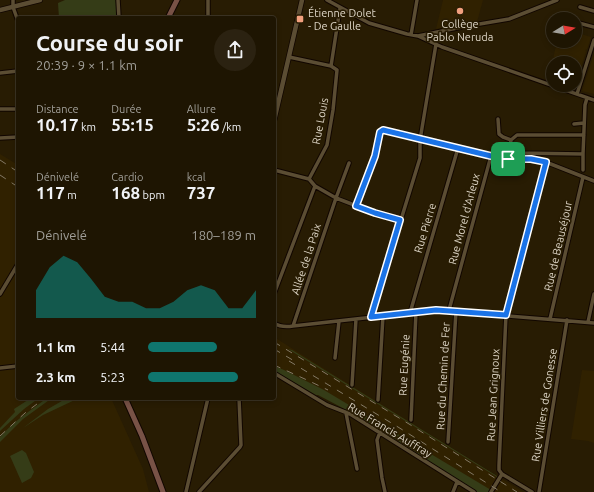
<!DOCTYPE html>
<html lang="fr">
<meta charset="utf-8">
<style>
:root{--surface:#1e1502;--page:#2b2211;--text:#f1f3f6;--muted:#a19f99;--line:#3c3424;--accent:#0f766e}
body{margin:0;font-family:Ubuntu,sans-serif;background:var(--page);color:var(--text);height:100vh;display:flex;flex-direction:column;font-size:15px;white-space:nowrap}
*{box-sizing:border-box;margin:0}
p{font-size:13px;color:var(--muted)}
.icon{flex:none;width:22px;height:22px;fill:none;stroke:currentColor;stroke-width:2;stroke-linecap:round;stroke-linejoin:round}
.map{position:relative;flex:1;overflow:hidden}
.details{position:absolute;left:16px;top:16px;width:260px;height:384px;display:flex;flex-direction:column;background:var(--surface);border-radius:4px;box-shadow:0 2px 6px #0003,0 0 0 1px var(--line)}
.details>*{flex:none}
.needle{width:26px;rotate:79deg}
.buttons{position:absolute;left:546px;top:12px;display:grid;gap:8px}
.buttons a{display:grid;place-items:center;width:36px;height:36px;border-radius:50%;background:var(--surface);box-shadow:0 2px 6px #0003,0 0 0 1px var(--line);font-size:20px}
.pin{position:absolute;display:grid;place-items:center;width:34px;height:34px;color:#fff;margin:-17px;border-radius:8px;box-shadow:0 2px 6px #0006}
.round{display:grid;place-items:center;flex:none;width:42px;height:42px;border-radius:21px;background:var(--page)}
.headline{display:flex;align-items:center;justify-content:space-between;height:68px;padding:0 20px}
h1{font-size:22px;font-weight:600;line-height:30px}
.stats{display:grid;grid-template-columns:repeat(3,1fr);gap:6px;height:68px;padding:4px 20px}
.stats div{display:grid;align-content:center}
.stats b{font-size:17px;font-weight:600}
.stats small{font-size:11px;font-weight:400}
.stats p{font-size:11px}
.chart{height:112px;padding:8px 20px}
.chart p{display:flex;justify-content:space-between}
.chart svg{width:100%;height:72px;margin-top:4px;fill:var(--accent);opacity:.7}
ul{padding:0 20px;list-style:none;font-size:13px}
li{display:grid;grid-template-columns:64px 48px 1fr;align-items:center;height:30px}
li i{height:10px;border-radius:5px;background:var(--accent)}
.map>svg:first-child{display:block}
.built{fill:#302100}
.green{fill:#353c17}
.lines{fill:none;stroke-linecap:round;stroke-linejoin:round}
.minor-casing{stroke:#110600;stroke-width:5.5}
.tertiary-casing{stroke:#110600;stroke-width:6}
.secondary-casing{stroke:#110600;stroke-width:7}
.minor{stroke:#5b4d33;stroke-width:3.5}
.tertiary{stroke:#5b4d33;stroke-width:4.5}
.secondary{stroke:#785246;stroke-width:5}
.rail{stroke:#837965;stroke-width:1;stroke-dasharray:7 7;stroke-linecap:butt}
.route-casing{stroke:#fff;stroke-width:8}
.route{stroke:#1a73e8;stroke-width:5}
.poi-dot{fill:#f2a07e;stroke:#281c03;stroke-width:1.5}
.labels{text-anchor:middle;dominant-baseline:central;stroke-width:3.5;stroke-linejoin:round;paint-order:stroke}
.poi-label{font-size:11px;fill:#ded6c7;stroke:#281c03;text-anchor:start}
.street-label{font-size:11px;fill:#ded6c7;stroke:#281c03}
</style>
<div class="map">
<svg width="594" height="492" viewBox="0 0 594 492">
<rect width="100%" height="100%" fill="#281c03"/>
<path class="built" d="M443,0H483L477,22L436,29Z
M575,32L591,37L587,49L585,50L586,51L577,81L575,80V63L552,64L557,41H575Z
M594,54V94L582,91Z
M0,154L18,165V398H111L143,469L149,492H0Z
M274,337L331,373L523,492H490L290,376L285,378L274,371Z
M582,370L594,371V443L588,441L571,439Z"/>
<path class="green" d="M65,0H116V18H59L58,3Z
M288,349L292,350L497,476V477Z
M274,366L284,370L324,390L491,490L489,492H477L354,414L318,395H316L274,371Z
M31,398H39L24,409L0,431V428L15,412L14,409Z
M47,398H52L23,419L0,442V437C14,421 31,410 47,398Z
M67,398H79L43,415L23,428L48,409Z
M22,450L26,453L34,472L31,478L22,483L10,456Z"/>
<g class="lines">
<defs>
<path id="minor" d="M13,0V7L18,21
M118,0L119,18
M208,0V18
M327,0L369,23L407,34L418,36L442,47L594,100
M580,7L594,11
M575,22L594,27
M411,35L417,0
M418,36L462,27L509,19L557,0
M289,57L331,66L337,70L333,110L327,145L309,179
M331,66L340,8
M0,73L18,71
M577,94L594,40
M0,109H18
M498,119L499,134L503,137L511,140L508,159
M574,124L584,123
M0,138L18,137
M511,140L517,135H584
M509,152L519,153L583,154L585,105L587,98
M583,154V170
M274,170L309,179L315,186L336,198L375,213L400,220
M356,206L375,156L380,132L383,130L491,156L515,159H538L594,181
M0,294L18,264
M274,294L315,186
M449,310L491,156
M410,313L458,148
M371,317L420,158V140L436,44
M550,319L583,177
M588,322L594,294
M274,323C280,327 287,327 293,326L436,310L594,323
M293,326L336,198L349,163
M335,358L339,321
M0,368L18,366
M274,373L327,405L350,414L474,492
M352,385L356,319
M378,400L383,316
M346,413L357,469
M411,420L416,312
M380,432L377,440L382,478L385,492
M448,442L456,311
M186,492L208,398
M199,492L240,447L241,445L239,398
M453,492L457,482
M491,492L502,474
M532,492L502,474L499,470V465L506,315L546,162
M539,492L567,320"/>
<path id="tertiary" d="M0,10L40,0
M274,121L302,0"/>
<path id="secondary" d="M168,18L177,0
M125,398L142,436L163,492"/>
</defs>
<use href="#minor" class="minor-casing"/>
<use href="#tertiary" class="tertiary-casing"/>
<use href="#secondary" class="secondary-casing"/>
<use href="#minor" class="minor"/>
<use href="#tertiary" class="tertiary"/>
<use href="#secondary" class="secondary"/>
<path class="rail" d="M0,160L18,172
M0,175L18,187
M274,342L409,424L517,492
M274,349L296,362
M289,361L398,427L501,492
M274,365L307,380L328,390
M0,436L25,413L45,398"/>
</g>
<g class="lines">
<defs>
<path id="route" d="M383,130L491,156L515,159H531L546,162L506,315L436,310L371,317L400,220L375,213L356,206L375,156L380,132Z"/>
</defs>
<use href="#route" class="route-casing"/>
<use href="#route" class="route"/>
</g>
<g class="poi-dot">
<circle cx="460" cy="11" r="4"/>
<rect x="296" y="15" width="8" height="8" rx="2"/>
</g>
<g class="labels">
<g class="poi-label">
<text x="308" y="13">Étienne Dolet<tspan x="308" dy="13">- De Gaulle</tspan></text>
<text x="460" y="24" text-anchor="middle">Collège<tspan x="460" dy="13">Pablo Neruda</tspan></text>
</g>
<g class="street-label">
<text transform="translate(320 121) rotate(-79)">Rue Louis</text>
<text transform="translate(464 219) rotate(-75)">Rue Morel d'Arleux</text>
<text transform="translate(425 228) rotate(-73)">Rue Pierre</text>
<text transform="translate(558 246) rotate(-77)">Rue de Beauséjour</text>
<text transform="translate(306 259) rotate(-72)">Allée de la Paix</text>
<text transform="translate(404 365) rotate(-87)">Rue Eugénie</text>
<text transform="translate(443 376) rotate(-87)">Rue du Chemin de Fer</text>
<text transform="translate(493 395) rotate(-87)">Rue Jean Grignoux</text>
<text transform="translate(544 405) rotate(-81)">Rue Villiers de Gonesse</text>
<text transform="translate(390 430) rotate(31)">Rue Francis Auffray</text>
</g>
</g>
</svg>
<div class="buttons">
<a><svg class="needle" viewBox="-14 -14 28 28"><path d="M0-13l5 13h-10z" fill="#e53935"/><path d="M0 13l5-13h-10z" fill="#a19f99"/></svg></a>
<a><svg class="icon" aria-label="locate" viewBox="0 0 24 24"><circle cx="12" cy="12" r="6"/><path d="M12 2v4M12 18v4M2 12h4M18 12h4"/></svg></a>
</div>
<div class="pin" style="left:508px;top:159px;background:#1e9e55"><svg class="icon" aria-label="arrive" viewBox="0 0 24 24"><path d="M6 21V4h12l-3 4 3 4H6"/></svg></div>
<section class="details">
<div class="headline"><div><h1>Course du soir</h1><p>20:39 · 9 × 1.1 km</p></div><a class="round"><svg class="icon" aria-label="share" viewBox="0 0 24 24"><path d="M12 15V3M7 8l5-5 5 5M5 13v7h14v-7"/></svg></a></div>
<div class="stats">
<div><p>Distance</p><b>10.17<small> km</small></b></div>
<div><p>Durée</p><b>55:15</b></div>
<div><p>Allure</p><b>5:26<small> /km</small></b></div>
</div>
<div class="stats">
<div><p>Dénivelé</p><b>117<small> m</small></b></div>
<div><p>Cardio</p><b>168<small> bpm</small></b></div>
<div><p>kcal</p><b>737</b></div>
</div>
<div class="chart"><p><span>Dénivelé</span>180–189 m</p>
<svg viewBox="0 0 160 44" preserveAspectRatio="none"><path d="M0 44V27L10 13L20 6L30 10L40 20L50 31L60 34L70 34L80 38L90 38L100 34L110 27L120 24L130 27L140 38L150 38L160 27V44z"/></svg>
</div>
<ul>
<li><b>1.1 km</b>5:44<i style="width:64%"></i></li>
<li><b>2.3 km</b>5:23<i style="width:83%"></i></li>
</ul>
</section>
</div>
